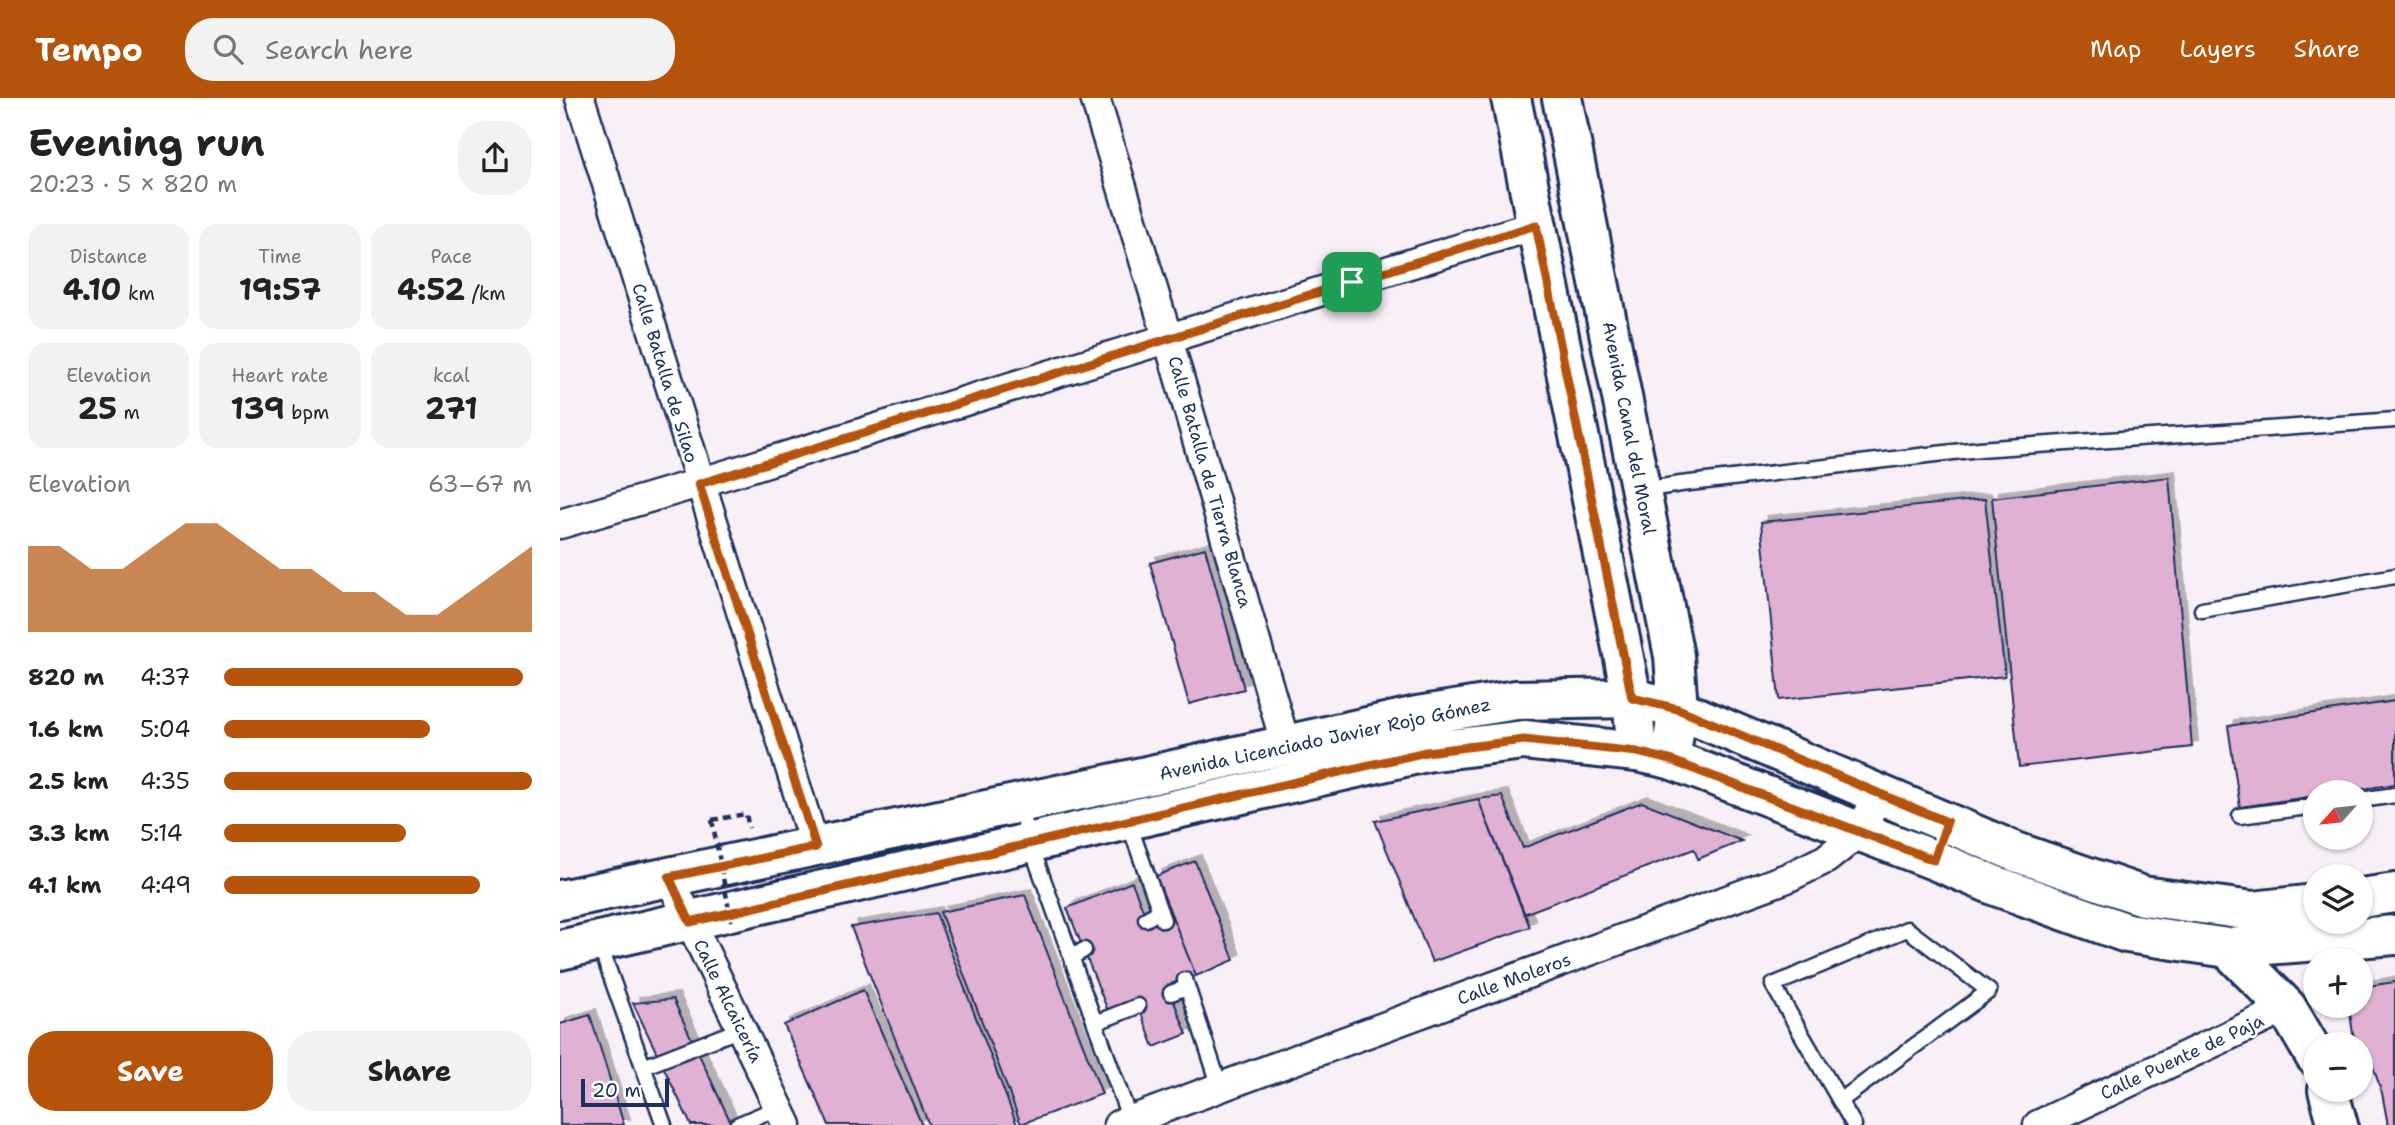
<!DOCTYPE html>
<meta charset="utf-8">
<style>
:root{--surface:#fff;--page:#f2f2f2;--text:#222;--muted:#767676;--accent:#b45309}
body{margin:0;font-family:"Shantell Sans",sans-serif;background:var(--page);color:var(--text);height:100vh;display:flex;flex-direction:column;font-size:26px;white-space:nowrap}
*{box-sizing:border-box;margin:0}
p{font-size:23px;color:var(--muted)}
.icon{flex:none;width:38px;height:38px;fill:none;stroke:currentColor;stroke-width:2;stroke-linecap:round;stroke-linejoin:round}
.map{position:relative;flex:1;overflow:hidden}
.panel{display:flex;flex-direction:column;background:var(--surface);width:560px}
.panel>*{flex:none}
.needle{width:46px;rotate:243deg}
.buttons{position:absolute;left:1743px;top:682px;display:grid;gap:14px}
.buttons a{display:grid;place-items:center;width:70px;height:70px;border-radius:50%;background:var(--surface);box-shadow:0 2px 5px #0004;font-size:35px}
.scale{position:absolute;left:21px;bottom:18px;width:88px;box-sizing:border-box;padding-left:7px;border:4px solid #1b2f5e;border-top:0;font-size:19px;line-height:24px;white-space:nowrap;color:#1b2f5e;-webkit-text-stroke:5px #fff;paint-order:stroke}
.pin{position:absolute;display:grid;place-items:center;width:60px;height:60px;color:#fff;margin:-30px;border-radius:14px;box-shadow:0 4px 10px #0006}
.round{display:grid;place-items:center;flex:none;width:74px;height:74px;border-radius:28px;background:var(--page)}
.overview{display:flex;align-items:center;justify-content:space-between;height:119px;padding:0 28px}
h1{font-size:38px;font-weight:700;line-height:52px}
.metrics{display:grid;grid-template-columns:repeat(3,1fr);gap:10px;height:119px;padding:7px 28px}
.metrics div{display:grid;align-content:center;border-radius:18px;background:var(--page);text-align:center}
.metrics b{font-size:30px;font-weight:700}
.metrics small{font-size:19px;font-weight:400}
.metrics p{font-size:19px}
.chart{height:196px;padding:14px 28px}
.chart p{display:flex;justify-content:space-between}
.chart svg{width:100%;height:126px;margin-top:7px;fill:var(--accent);opacity:.7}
.button{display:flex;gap:14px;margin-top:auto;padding:14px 28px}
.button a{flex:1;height:80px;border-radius:28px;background:var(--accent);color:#fff;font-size:28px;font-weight:700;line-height:80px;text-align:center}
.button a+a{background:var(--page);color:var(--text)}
ul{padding:0 28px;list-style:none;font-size:23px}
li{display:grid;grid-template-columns:112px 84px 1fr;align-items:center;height:52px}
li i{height:18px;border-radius:9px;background:var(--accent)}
header{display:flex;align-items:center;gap:42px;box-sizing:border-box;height:98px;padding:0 35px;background:var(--accent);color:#fff}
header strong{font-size:33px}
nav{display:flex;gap:38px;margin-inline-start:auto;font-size:24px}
.search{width:490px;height:63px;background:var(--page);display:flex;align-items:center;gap:18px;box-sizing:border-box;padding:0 24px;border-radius:28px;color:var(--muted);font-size:26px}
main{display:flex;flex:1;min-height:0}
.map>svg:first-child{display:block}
.building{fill:#e0b1d3;stroke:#1b2f5e;stroke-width:2;filter:url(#shadow)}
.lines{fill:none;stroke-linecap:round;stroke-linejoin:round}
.service-casing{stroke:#1b2f5e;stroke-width:19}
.minor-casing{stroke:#1b2f5e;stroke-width:33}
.secondary-casing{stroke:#1b2f5e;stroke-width:44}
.primary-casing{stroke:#1b2f5e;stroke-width:44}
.path{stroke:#1b2f5e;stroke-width:4.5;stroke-dasharray:7 5;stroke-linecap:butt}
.service{stroke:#fff;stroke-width:14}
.minor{stroke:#fff;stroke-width:28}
.secondary{stroke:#fff;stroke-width:38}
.primary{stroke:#fff;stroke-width:38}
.path-bridge{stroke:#1b2f5e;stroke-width:4.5;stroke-dasharray:7 5;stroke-linecap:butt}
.route-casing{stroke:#fff;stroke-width:14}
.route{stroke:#b45309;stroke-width:9}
.labels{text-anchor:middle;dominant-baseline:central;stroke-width:5;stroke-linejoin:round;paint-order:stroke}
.street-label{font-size:18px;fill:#1b2f5e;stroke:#fff}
</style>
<header>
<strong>Tempo</strong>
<div class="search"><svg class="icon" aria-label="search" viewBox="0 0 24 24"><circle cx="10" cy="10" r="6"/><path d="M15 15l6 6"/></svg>Search here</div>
<nav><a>Map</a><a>Layers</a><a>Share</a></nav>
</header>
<main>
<section class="panel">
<div class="overview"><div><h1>Evening run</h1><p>20:23 · 5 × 820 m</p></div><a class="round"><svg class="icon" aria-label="share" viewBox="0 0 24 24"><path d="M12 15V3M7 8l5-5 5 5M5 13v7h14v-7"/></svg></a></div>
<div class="metrics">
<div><p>Distance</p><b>4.10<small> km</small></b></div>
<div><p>Time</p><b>19:57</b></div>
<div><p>Pace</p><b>4:52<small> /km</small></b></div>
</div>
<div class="metrics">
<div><p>Elevation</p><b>25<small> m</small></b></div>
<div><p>Heart rate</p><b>139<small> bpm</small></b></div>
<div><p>kcal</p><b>271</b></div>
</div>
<div class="chart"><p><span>Elevation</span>63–67 m</p>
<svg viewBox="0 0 160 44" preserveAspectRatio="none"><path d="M0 44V14L10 14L20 22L30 22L40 14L50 6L60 6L70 14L80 22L90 22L100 30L110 30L120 38L130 38L140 30L150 22L160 14V44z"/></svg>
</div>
<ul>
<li><b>820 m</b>4:37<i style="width:97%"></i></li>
<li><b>1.6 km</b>5:04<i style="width:67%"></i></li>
<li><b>2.5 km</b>4:35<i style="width:100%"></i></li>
<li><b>3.3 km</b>5:14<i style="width:59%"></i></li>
<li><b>4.1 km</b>4:49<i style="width:83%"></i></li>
</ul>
<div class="button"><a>Save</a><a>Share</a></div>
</section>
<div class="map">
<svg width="1835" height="1027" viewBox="0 0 1835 1027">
<defs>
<filter id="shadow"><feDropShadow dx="6" dy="-6" stdDeviation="0" flood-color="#0004"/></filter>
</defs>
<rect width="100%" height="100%" fill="#f9eff6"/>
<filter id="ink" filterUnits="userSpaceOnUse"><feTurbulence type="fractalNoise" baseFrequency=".0143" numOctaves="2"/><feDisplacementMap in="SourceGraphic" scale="14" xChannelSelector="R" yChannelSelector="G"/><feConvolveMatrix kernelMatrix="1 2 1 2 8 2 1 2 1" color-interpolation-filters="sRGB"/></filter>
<g filter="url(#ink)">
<path class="building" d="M1609,379L1632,649L1459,669L1432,400Z
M1425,401L1445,578L1219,602L1201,424Z
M645,450L684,591L629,606L590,465Z
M1835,603V686L1778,695H1755V698L1680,709L1668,628Z
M942,698L963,750L1082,704L1182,743L1138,761L1134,751L964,816L918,701Z
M918,701L970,829L872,864L815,723Z
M635,763L674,862L636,878L596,778Z
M572,784L589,827L612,818L636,878L608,889L627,936L594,949L576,902L548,913L507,810Z
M465,797L542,996L461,1026L380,814Z
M376,815L457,1027H369L291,829Z
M1835,884V1027H1828L1822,995L1811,963L1793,936L1789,908H1801V889Z
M303,892L362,1027H269L224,927Z
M113,901L172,1027H131L73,905Z
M30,917L64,1027H0V926Z"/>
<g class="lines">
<defs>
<path id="service" d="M1082,392L1121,386L1419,351L1835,322
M1642,512L1835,478
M1801,702L1835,697
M460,707L470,745L570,1022
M1680,718L1755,708
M568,723L603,822
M586,821L600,813
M39,845L104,1027
M512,859L524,852
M625,882L660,989
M611,895L627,889
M535,925L578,908
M83,969L181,931
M1280,1003L1429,893L1347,831L1213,887L1294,1027
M177,1027L219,1009"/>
<path id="minor" d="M20,0L255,749
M535,0L608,241L726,648
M0,426L139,385L976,127
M109,779L227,1027
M558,1027L1227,780L1266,761L1300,734L1319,695
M1478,1027L1727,910"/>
<path id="secondary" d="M951,0L1072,600L1077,654
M1002,0L1114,558L1118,611L1110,661
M1668,850L1727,910L1755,958
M1768,992L1778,1027"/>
<path id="primary" d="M1801,800L1835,795
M0,802L559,684L857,618L956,602L1072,600L1118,611L1456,754L1583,798L1693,813L1755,806
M0,852L866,654L964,642L1077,654L1110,661L1374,762L1436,788L1567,835L1668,850L1835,837"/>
</defs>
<use href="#service" class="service-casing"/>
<use href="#minor" class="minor-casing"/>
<use href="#secondary" class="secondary-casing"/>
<use href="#primary" class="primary-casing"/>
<path class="path" d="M152,722L186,716L189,730"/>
<use href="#service" class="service"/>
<use href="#minor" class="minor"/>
<use href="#secondary" class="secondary"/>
<use href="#primary" class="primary"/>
<path class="path-bridge" d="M152,722L172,827"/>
</g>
</g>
<g class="lines" filter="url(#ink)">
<defs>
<path id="route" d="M976,127L1072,600L1118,611L1387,724L1374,762L1110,662L1077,654L964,642L866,654L130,824L109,779L256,749L139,386Z"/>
</defs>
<use href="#route" class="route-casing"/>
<use href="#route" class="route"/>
</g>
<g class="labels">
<g class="street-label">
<text transform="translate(105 275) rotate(73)">Calle Batalla de Silao</text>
<text transform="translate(1069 330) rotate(79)">Avenida Canal del Moral</text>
<text transform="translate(650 384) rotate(74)">Calle Batalla de Tierra Blanca</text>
<text transform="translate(765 641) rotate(-12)">Avenida Licenciado Javier Rojo Gómez</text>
<text transform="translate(954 881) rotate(-20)">Calle Moleros</text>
<text transform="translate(168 903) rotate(64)">Calle Alcaicería</text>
<text transform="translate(1622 959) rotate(-25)">Calle Puente de Paja</text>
</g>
</g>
</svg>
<div class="buttons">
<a><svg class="needle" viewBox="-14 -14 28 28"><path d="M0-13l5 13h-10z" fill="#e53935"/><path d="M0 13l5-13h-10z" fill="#767676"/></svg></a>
<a><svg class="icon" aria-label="layers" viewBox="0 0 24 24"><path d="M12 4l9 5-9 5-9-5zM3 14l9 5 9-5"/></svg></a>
<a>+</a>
<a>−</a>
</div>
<div class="scale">20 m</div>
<div class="pin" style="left:792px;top:184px;background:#1e9e55"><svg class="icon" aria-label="arrive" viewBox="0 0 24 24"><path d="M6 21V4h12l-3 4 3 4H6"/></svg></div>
</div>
</main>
